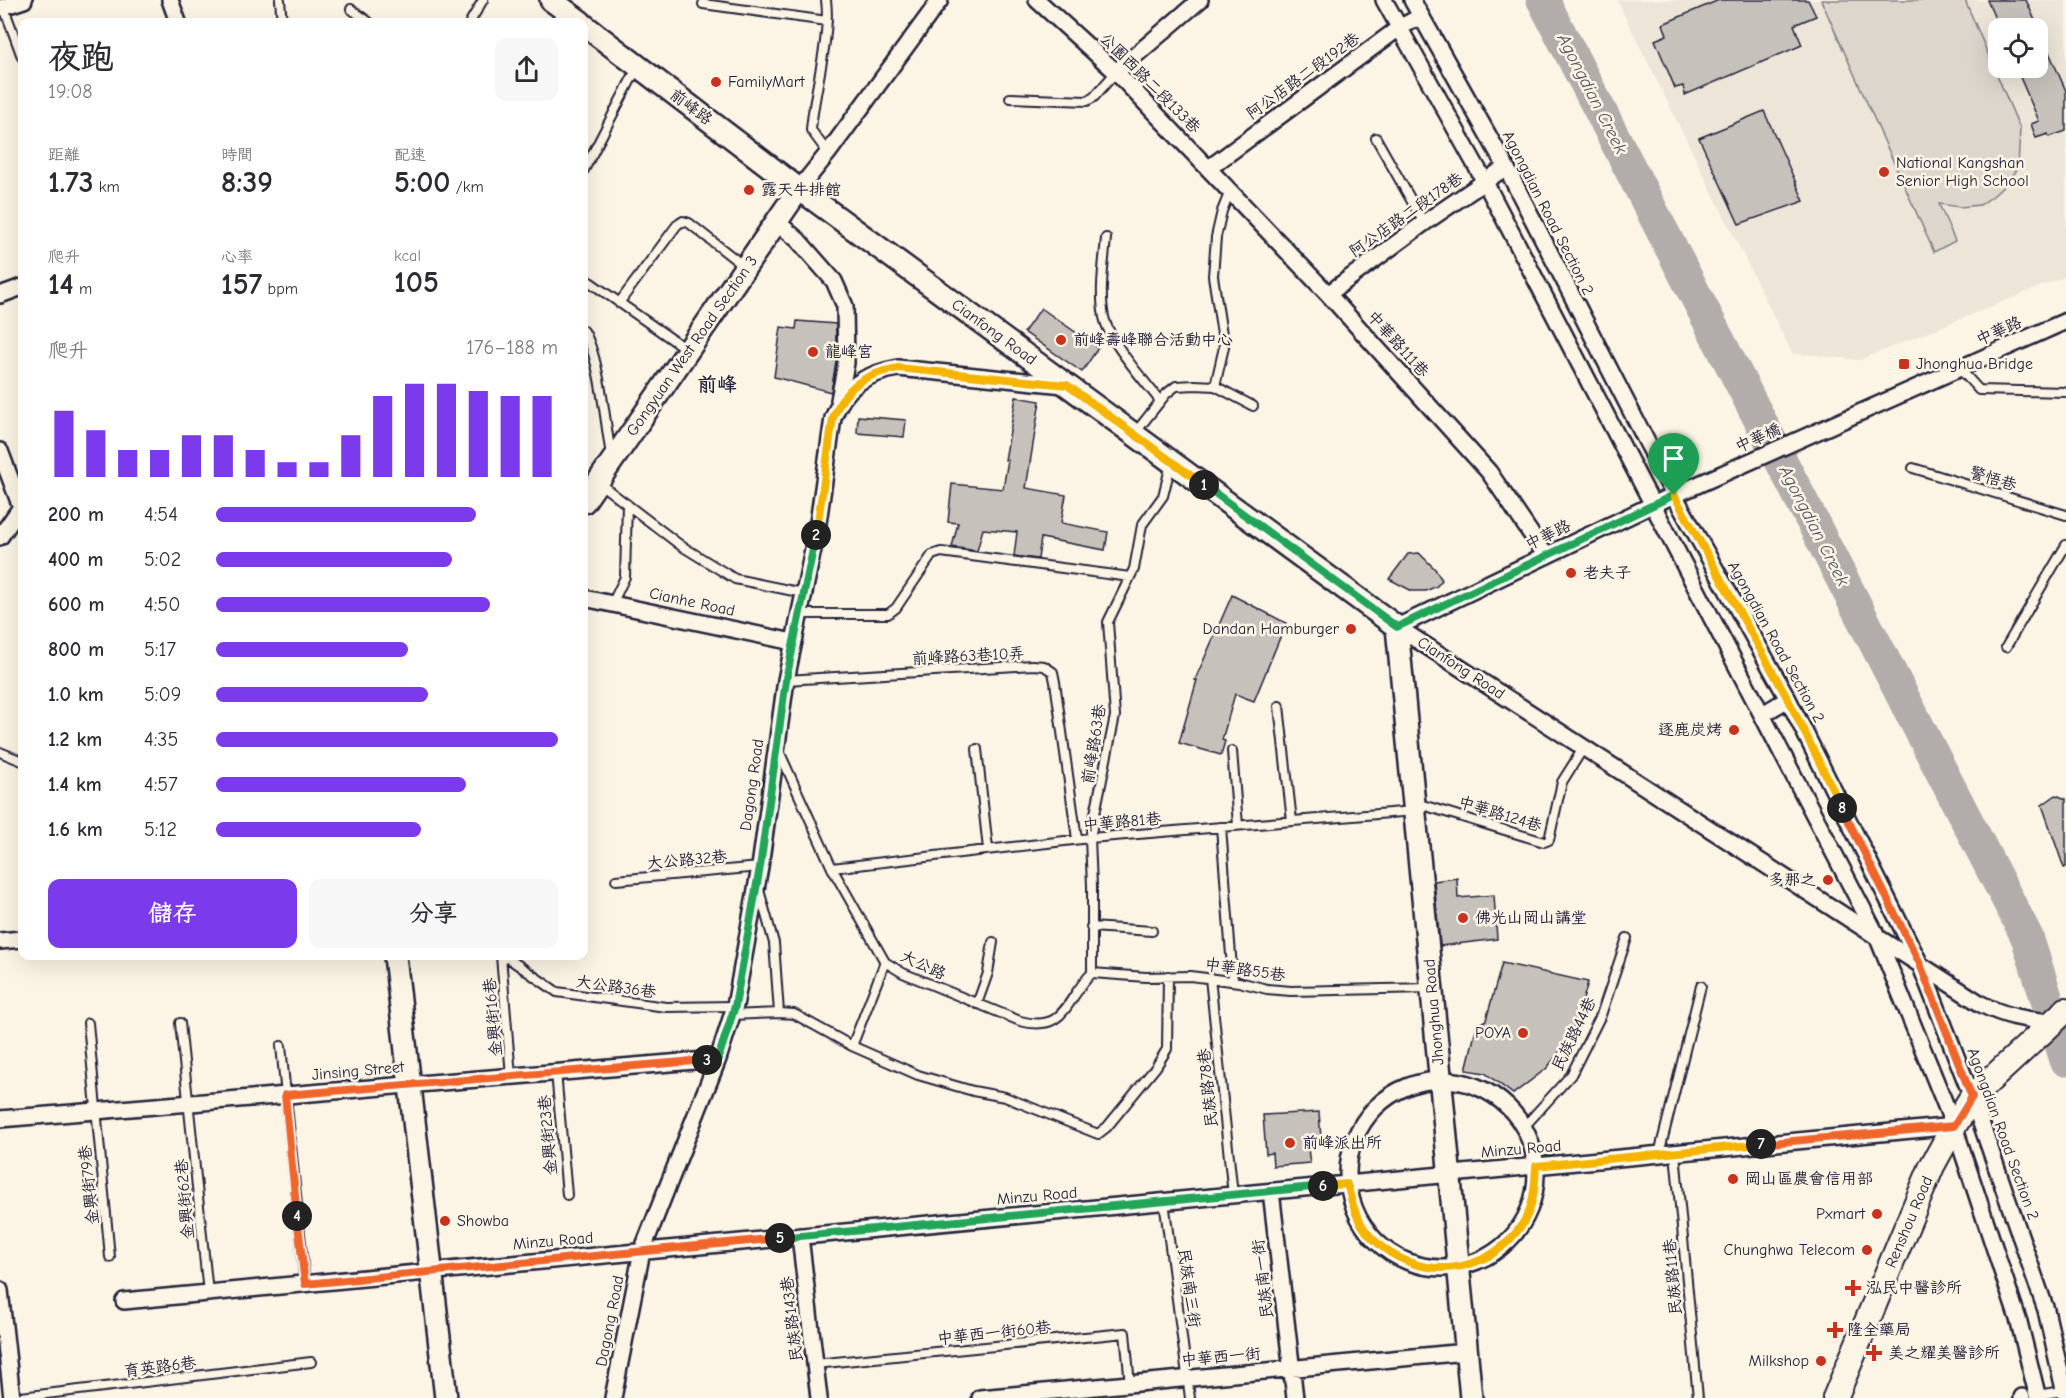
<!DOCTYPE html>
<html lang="zh-TW">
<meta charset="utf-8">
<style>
:root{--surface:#fff;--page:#f7f7f7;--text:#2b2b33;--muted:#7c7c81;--accent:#7c3aed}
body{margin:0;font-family:"Comic Neue","LXGW WenKai TC",sans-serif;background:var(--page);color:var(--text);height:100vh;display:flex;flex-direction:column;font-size:22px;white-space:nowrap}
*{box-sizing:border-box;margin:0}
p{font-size:20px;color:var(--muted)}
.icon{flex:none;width:33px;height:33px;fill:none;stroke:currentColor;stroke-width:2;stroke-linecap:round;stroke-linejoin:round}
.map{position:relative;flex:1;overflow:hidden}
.details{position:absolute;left:18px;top:18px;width:570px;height:942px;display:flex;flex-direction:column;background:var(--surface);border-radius:12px;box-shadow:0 6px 24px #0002}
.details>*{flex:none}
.controls{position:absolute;left:1988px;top:18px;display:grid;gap:12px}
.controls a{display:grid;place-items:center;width:60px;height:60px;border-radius:12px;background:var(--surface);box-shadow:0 6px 24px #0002;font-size:30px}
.pin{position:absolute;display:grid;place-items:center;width:51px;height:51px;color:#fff;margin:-62px -26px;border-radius:50% 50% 50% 0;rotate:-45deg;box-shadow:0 0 6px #0007}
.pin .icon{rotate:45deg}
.km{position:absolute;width:30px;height:30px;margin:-15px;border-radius:50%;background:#222;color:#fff;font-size:16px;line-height:30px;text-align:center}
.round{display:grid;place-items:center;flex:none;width:63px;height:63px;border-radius:12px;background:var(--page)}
.summary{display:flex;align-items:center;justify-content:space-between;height:102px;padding:0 30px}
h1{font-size:33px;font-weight:800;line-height:45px}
.figures{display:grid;grid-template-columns:repeat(3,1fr);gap:9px;height:102px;padding:6px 30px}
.figures div{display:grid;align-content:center}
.figures b{font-size:30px;font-weight:800}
.figures small{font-size:16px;font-weight:400}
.figures p{font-size:16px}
.chart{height:168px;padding:12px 30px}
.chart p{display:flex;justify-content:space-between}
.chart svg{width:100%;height:108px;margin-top:6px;stroke:var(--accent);stroke-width:6}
.primary-button{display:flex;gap:12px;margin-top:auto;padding:12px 30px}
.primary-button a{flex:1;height:69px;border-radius:12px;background:var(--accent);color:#fff;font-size:24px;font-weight:800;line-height:69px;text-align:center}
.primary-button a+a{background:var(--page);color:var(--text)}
ul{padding:0 30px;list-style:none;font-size:20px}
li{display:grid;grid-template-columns:96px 72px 1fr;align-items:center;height:45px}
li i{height:15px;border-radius:8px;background:var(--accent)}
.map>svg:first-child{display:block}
.built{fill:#ece5d8;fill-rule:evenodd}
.green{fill:#dcd6cc;stroke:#7f7c84;stroke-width:1.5}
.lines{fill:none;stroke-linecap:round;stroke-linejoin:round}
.river{stroke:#b2adab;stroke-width:33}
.building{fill:#c6c1bb;stroke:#22223b;stroke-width:1.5}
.lane-casing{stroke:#22223b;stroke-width:12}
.street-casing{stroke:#22223b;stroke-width:20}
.secondary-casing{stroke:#22223b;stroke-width:26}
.primary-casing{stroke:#22223b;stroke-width:28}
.lane{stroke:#fcf5e5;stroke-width:8}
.street{stroke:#fcf5e5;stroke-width:15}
.secondary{stroke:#fcf5e5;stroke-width:21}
.primary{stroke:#fcf5e5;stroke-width:24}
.split-1-casing{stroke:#fff;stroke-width:12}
.split-2-casing{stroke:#fff;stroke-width:12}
.split-3-casing{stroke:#fff;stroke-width:12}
.split-4-casing{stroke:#fff;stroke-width:12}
.split-5-casing{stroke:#fff;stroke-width:12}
.split-6-casing{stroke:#fff;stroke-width:12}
.split-7-casing{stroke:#fff;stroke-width:12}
.split-8-casing{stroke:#fff;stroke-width:12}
.split-9-casing{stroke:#fff;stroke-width:12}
.split-1{stroke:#22a559;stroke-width:8}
.split-2{stroke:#f5b400;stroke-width:8}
.split-3{stroke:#22a559;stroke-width:8}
.split-4{stroke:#f0652b;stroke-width:8}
.split-5{stroke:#f0652b;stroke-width:8}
.split-6{stroke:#22a559;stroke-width:8}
.split-7{stroke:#f5b400;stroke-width:8}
.split-8{stroke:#f0652b;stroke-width:8}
.split-9{stroke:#f5b400;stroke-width:8}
.poi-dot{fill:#c8321e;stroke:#fcf5e5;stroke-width:2}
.labels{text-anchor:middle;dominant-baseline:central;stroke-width:5;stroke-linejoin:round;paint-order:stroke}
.street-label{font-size:16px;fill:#22223b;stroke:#fcf5e5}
.poi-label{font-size:16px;fill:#22223b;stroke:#fcf5e5;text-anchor:start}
.water-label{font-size:18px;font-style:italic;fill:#545362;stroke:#fcf5e5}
.quarter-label{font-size:20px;font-weight:bold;fill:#22223b;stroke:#fcf5e5}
</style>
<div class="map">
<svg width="2066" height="1398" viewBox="0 0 2066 1398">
<rect width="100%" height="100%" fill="#fcf5e5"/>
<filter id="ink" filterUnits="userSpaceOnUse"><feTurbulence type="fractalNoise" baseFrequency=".0167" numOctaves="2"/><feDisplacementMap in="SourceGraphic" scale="12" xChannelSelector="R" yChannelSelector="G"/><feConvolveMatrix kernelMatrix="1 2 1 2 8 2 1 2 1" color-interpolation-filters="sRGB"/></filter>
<g filter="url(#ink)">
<path class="built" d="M1617,0H2066V276L1859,360L1792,353ZM1998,28H2037V68H1998Z"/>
<path class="green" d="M1821,0H1965L2020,129L2018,167L2005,185L1993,196L1980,205L1960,207L1939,204L1955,241L1934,252Z"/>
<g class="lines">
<path class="river" d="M1543,0L2027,937L2066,1060"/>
</g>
<path class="building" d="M1719,0H1808L1816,16L1794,25L1802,45L1685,95L1683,86L1675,88L1655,40L1667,35L1663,24Z
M1987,0H2026L2066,91V131L2049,137L2048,134L2036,138L2031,124L2039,121L2016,68H2037V28H1999Z
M1764,111L1804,201L1739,224L1699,138Z
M1041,308L1098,348L1082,372L1024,332Z
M797,321L836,324V362L831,392L774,377L781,327L796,329Z
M1016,397L1040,401L1026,488L1066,495L1061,523L1108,532L1105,550L1041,538L1038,559L1014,556L1017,532L983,529L977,551L952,547L958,523L948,522L952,484L1003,489L1008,460H1005Z
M858,416L906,420L904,437L857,433Z
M1419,553L1435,569L1442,580L1437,586L1426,591H1412L1389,579L1408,554Z
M1232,595L1286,623L1254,701L1235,694L1222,740L1225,741L1221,755L1179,743L1197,680H1195Z
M2056,795L2066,799V867L2064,868L2042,805Z
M1457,878L1458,898L1494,895L1497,939L1440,946L1434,881Z
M1502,963L1588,982L1580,1010L1568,1041L1547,1068L1513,1094L1485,1073L1466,1070L1477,1025L1486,1020Z
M1319,1112L1321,1138L1308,1149L1310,1163L1273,1166L1272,1153L1266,1154L1263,1115Z"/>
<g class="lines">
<defs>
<path id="lane" d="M280,0L282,22
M826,0C831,38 814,90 811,130L828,153
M703,4L827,21
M3,5L22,57
M351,9L369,22
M470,22L483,0
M1010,98L1087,101L1094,97L1116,72
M1376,138L1424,223
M584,170L637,68
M1106,238C1104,263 1099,292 1104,317C1109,342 1144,380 1160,401
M584,278L686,349
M619,303L677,225L683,221L689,223L745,267
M584,331C600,359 605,422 611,455
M1959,368L1979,390L2066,392
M1215,386L1224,347L1213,276L1216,237L1222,211L1230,191
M1135,433L1166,394L1176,386L1195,385L1215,386L1253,406
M1913,468L2066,515
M599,483L680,545L735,579L803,593
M612,604L625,577L627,504
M799,614H888L896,608L932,555L941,552L1130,577
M2006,647L2066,545
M786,680L1033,665L1044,666L1053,672L1055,682L1077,839
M1279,706L1292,821
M977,749L988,849
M779,751L832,868L885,962L903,973L1020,1021C1067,1033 1065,999 1092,973
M1232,751L1238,825
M0,752L22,761
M1416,803L1544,842L1549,840L1562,782L1584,747
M1221,827L1233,981
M832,868L1090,838L1414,811
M616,880L760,867
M759,890L774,943L779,1013
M1091,927L1152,931
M501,956L511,1076
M505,956L557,992L666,1007L735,1006
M1092,973V886L1090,838L1115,716L1108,622L1134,569L1142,525L1163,496L1171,464
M1092,973L1146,977L1190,976L1239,982L1267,989L1291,991L1430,988
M1210,978L1233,1195
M977,1004L988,973L993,942
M732,1015L779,1013L794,1014L852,1046L918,1075L973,1091L1005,1097L1098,1134L1107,1127L1156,1067L1167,1049L1168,976
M88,1023L110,1257
M180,1023L208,1293
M281,1046L305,1284
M852,1046L885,962
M556,1072L567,1195
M1523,1128L1571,1075L1601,1015L1627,938
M1675,1153L1698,1398
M1659,1154L1701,986
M1164,1201L1190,1398
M815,1364L1125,1333L1130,1384
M2036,1395L2064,1391
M13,1398L311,1362"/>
<path id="street" d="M170,0L178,22
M1037,0L1116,72L1328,294L1489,472L1546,556
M1384,0L1485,182L1877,936L1954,1126L2019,1322L2038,1398
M1412,0L1506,167L1674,495L1788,699L1920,964L1972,1097L2046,1310L2066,1398
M0,8L24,0
M1116,72L1200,0
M1209,168L1399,28L1421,16
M799,189L828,153L940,0
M777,222L798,240L834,281L845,306L846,363L839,400
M1328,294L1424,223L1506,167
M0,295L22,287
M0,451L21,507L0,537
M584,598L793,642
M1397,627L1981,1004C2004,1016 2026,1020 2052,1022
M1397,627L1652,505L2066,321
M1763,714L1788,699
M0,941L22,939
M1348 1174a94 94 0 1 1 188 0a94 94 0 1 1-188 0Z
M0,1119L718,1059
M1271,1191L1295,1398
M800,1236L819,1398
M0,1290L12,1398
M124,1301L1954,1126
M2022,1397V1398
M613,1398L642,1251L718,1059L735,1006L760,867L786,680L817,530L833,418C845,386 865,374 898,368L1064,385
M980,1398L1466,1352"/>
<path id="secondary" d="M551,0L581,22
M584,25L799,189L1397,627L1471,1398
M584,502L799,189
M395,956L446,1398"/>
<path id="primary" d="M1835,1398L1932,1166L1954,1126L1972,1097L2066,1010"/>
</defs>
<use href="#lane" class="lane-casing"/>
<use href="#street" class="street-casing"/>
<use href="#secondary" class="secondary-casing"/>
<use href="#primary" class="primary-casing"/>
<use href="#lane" class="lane"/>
<use href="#street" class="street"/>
<use href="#secondary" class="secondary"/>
<use href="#primary" class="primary"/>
</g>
</g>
<g class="lines" filter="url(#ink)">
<defs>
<path id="split-1" d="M1204,485L1397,627L1674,495"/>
<path id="split-2" d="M816,535L833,418C845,386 865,374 898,368L1067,385L1204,485"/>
<path id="split-3" d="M707,1060L718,1059L735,1006L760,867L786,680L816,535"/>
<path id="split-4" d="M297,1216L285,1095L707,1060"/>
<path id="split-5" d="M297,1216L305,1284L780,1238"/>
<path id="split-6" d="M780,1238L1323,1186"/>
<path id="split-7" d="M1323,1186L1347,1184C1352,1203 1357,1223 1372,1238C1416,1283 1489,1277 1523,1223C1534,1206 1535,1186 1536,1166L1761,1144"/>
<path id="split-8" d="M1761,1144L1954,1126L1972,1097L1920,964L1842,808"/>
<path id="split-9" d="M1674,495L1788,699L1842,808"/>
</defs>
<use href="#split-1" class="split-1-casing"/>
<use href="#split-2" class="split-2-casing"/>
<use href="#split-3" class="split-3-casing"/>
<use href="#split-4" class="split-4-casing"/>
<use href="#split-5" class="split-5-casing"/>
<use href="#split-6" class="split-6-casing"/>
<use href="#split-7" class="split-7-casing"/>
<use href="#split-8" class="split-8-casing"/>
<use href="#split-9" class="split-9-casing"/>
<use href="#split-1" class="split-1"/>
<use href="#split-2" class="split-2"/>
<use href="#split-3" class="split-3"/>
<use href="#split-4" class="split-4"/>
<use href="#split-5" class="split-5"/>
<use href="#split-6" class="split-6"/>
<use href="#split-7" class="split-7"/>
<use href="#split-8" class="split-8"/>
<use href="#split-9" class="split-9"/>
</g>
<g class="poi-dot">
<circle cx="716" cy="82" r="6"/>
<circle cx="1884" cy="172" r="6"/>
<circle cx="749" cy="190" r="6"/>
<circle cx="1061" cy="340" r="6"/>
<circle cx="813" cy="352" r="6"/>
<rect x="1898" y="358" width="12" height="12" rx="3"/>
<circle cx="1571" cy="573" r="6"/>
<circle cx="1351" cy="629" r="6"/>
<circle cx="1734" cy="730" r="6"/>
<circle cx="1828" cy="880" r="6"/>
<circle cx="1463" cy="918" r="6"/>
<circle cx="1523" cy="1033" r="6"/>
<circle cx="1290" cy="1143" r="6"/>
<circle cx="1733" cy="1179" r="6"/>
<circle cx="1877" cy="1214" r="6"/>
<circle cx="445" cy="1221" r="6"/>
<circle cx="1867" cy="1250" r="6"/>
<path d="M1850 1279h6v6h6v6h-6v6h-6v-6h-6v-6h6z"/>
<path d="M1832 1321h6v6h6v6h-6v6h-6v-6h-6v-6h6z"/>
<path d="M1871 1344h6v6h6v6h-6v6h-6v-6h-6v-6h6z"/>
<circle cx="1821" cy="1361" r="6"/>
</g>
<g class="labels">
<g class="street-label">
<text transform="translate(1303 76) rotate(-36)">阿公店路二段192巷</text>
<text transform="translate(1150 83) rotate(45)">公園西路二段133巷</text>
<text transform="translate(691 107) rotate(37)">前峰路</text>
<text transform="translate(1548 213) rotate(63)">Agongdian Road Section 2</text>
<text transform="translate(1406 215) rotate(-35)">阿公店路二段178巷</text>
<text transform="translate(1999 331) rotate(-24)">中華路</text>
<text transform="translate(994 332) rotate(36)">Cianfong Road</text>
<text transform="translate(1398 344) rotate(48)">中華路111巷</text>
<text transform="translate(692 346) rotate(-55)">Gongyuan West Road Section 3</text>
<text transform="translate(1758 438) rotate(-24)">中華橋</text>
<text transform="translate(1993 479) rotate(17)">警悟巷</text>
<text transform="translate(1548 535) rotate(-26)">中華路</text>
<text transform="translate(692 602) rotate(12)">Cianhe Road</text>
<text transform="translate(1776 642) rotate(61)">Agongdian Road Section 2</text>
<text transform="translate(968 656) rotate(-3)">前峰路63巷10弄</text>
<text transform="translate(1461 668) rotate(33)">Cianfong Road</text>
<text transform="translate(1094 744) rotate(-81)">前峰路63巷</text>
<text transform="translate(752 785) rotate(-82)">Dagong Road</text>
<text transform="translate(1500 814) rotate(17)">中華路124巷</text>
<text transform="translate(1122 822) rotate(-5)">中華路81巷</text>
<text transform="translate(687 860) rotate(-5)">大公路32巷</text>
<text transform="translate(923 965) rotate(25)">大公路</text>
<text transform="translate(1245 970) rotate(8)">中華路55巷</text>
<text transform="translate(616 987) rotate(8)">大公路36巷</text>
<text transform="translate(1434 1012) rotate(-95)">Jhonghua Road</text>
<text transform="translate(493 1017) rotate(-95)">金興街16巷</text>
<text transform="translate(1574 1034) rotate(-64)">民族路44巷</text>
<text transform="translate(358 1071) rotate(-5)">Jinsing Street</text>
<text transform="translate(1208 1088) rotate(-96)">民族路78巷</text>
<text transform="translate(2003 1134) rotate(70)">Agongdian Road Section 2</text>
<text transform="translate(548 1135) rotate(-95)">金興街23巷</text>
<text transform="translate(1521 1149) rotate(-5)">Minzu Road</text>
<text transform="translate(89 1185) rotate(-96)">金興街79巷</text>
<text transform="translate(1037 1196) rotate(-5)">Minzu Road</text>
<text transform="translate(185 1199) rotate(-95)">金興街62巷</text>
<text transform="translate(1909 1222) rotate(-67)">Renshou Road</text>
<text transform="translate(553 1241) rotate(-5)">Minzu Road</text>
<text transform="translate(1673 1277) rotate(-95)">民族路11巷</text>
<text transform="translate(1263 1279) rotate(-97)">民族南一街</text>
<text transform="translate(1189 1288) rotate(82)">民族南三街</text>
<text transform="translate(792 1319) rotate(-97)">民族路143巷</text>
<text transform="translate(610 1321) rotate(-79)">Dagong Road</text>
<text transform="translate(994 1333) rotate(-6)">中華西一街60巷</text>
<text transform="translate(1221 1357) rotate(-5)">中華西一街</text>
<text transform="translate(160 1367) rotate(-7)">育英路6巷</text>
</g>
<g class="poi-label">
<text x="728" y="82">FamilyMart</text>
<text x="1896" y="163">National Kangshan<tspan x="1896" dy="18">Senior High School</tspan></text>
<text x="761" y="190">露天牛排館</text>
<text x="1073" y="340">前峰壽峰聯合活動中心</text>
<text x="825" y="352">龍峰宮</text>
<text x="1916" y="364">Jhonghua Bridge</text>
<text x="1583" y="573">老夫子</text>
<text x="1339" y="629" text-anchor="end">Dandan Hamburger</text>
<text x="1722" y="730" text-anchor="end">逐鹿炭烤</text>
<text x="1816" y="880" text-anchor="end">多那之</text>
<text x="1475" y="918">佛光山岡山講堂</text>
<text x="1511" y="1033" text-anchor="end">POYA</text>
<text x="1302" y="1143">前峰派出所</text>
<text x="1745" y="1179">岡山區農會信用部</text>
<text x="1865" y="1214" text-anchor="end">Pxmart</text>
<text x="457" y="1221">Showba</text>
<text x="1855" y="1250" text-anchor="end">Chunghwa Telecom</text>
<text x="1866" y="1288">泓民中醫診所</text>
<text x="1847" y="1330">隆全藥局</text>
<text x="1888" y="1353">美之耀美醫診所</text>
<text x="1809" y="1361" text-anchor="end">Milkshop</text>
</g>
<g class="water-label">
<text transform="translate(1592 94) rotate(63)">Agongdian Creek</text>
<text transform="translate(1814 526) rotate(63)">Agongdian Creek</text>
</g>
<g class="quarter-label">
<text x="717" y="384">前峰</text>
</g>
</g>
</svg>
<div class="controls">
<a><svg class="icon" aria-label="locate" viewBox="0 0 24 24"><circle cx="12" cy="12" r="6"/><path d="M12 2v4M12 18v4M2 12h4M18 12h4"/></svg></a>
</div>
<div class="pin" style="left:1674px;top:495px;background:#1e9e55"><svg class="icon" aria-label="arrive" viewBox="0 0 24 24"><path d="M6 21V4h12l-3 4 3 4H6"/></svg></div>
<b class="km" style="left:1204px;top:485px">1</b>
<b class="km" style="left:816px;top:535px">2</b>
<b class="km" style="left:707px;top:1060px">3</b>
<b class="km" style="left:297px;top:1216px">4</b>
<b class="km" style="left:780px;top:1238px">5</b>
<b class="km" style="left:1323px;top:1186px">6</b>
<b class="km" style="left:1761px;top:1144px">7</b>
<b class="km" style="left:1842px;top:808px">8</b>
<section class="details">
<div class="summary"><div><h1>夜跑</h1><p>19:08</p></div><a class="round"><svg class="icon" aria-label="share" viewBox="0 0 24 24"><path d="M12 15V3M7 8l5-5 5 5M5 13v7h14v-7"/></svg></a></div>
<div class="figures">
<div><p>距離</p><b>1.73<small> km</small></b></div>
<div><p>時間</p><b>8:39</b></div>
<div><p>配速</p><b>5:00<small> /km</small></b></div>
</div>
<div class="figures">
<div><p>爬升</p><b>14<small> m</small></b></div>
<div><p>心率</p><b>157<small> bpm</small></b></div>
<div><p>kcal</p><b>105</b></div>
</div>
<div class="chart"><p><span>爬升</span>176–188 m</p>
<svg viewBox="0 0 160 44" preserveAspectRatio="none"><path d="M5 44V17M15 44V25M25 44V33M35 44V33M45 44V27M55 44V27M65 44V33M75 44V38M85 44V38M95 44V27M105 44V11M115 44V6M125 44V6M135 44V9M145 44V11M155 44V11"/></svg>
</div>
<ul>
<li><b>200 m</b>4:54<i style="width:76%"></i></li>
<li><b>400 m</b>5:02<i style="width:69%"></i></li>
<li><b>600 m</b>4:50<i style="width:80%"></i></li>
<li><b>800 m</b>5:17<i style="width:56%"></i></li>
<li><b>1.0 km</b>5:09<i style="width:62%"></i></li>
<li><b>1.2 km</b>4:35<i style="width:100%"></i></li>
<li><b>1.4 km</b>4:57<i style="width:73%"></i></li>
<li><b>1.6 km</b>5:12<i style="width:60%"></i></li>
</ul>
<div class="primary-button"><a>儲存</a><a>分享</a></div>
</section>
</div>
